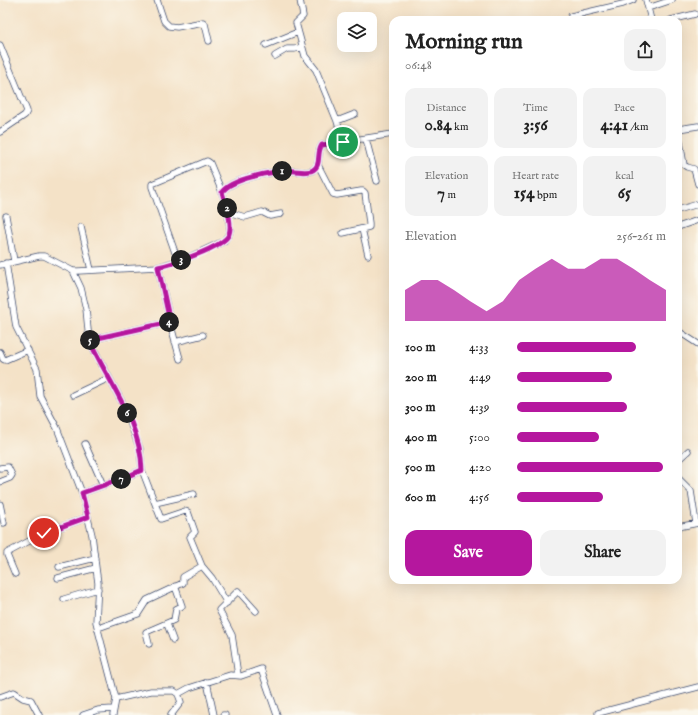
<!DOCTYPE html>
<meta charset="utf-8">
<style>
:root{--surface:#fff;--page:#f2f2f2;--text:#222;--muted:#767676;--accent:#b5179e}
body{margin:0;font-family:"IM FELL English",serif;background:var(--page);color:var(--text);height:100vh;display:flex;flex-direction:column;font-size:15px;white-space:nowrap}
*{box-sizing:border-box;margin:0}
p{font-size:13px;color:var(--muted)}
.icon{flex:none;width:22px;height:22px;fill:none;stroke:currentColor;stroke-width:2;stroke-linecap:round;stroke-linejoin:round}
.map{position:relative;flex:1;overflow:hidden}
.sheet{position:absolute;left:389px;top:16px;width:293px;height:568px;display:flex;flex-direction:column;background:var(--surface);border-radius:12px;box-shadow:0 4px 16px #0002}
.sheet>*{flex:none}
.controls{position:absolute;left:337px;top:12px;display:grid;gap:8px}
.controls a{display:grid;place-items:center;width:40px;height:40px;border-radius:8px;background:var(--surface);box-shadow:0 4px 16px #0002;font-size:20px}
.pin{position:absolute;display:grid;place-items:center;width:34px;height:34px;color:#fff;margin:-17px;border:2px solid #fff;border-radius:50%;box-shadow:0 1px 4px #0007}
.km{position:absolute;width:20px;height:20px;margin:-10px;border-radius:50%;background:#222;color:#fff;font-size:11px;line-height:20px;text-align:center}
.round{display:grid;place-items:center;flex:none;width:42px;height:42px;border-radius:12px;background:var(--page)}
.summary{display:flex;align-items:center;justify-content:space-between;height:68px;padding:0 16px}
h1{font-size:22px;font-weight:800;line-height:30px}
.figures{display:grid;grid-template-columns:repeat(3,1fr);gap:6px;height:68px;padding:4px 16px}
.figures div{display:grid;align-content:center;border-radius:10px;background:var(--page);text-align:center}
.figures b{font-size:17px;font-weight:800}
.figures small{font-size:11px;font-weight:400}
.figures p{font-size:11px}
.chart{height:112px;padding:8px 16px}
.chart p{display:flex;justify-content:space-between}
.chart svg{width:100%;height:72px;margin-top:4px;fill:var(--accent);opacity:.7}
.cta{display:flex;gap:8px;margin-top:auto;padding:8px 16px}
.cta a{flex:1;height:46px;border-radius:12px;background:var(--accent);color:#fff;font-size:16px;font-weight:800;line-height:46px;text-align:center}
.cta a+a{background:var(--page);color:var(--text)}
ul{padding:0 16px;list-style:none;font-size:13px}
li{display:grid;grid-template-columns:64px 48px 1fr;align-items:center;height:30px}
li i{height:10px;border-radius:5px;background:var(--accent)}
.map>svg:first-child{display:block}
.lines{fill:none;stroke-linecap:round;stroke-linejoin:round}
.minor-casing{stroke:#3c4a6e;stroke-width:7}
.minor{stroke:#fff;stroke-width:5.5}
.route-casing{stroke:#fff;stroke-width:8}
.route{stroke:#b5179e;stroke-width:5}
</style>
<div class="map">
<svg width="698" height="715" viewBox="0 0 698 715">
<rect width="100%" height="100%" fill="#fbf7ec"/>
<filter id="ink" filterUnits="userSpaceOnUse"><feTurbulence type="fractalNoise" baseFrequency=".025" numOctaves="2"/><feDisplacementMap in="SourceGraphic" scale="8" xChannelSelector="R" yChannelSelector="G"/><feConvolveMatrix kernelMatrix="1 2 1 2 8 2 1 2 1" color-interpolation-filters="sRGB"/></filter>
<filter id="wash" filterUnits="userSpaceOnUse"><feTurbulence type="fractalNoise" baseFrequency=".012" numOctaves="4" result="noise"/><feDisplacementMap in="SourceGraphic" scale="16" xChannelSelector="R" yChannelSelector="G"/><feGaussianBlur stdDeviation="0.9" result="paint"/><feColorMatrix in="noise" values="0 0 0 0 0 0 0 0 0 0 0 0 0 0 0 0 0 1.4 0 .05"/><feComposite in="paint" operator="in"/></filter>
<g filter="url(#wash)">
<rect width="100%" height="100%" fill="#f4e2c7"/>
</g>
<g filter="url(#ink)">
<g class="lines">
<defs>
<path id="minor" d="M157,0L164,21L169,26L177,27L203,22L205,24L209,41
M300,0L303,16L296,23L305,56L316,70L337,121L343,142
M646,0L651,20
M648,8L672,0
M571,16L623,4L633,0
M671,20L695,14
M0,45L27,111L25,115L0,132
M266,45L298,32
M275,56L287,49H295L302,47
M337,121L355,114
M678,129L698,126
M678,130L684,165L687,167L694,169L698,184
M366,139L377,181
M318,165L333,194L337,195L361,191H363L365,193L369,223V227L343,233
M678,210L698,204
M228,212L245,217L262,212L270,216L281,214
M6,216L14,261
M81,227L91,270
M678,227L698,220
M362,229L368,255
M178,261L152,187V184L207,161L210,163L222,192
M6,263L16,327L37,369L40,396L57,428L82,493
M0,265L39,256H44L73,271H78L158,267L192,256L224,241L229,234L230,230L228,212L222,192C231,179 273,171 289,171C296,170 307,174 313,170C322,165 316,152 322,145L393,134
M158,267L171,326L180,359
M73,271L81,288L86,309L89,340L124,406L140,449L142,470L121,479L82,493L92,535L96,568L98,583L96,622L116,699L113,715
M678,331L698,344
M89,340L170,322
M175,342L203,335
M0,352L3,359L5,360L28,350
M73,395L109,378
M85,444L103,485
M678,460L688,451
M0,468L8,467L12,475L10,478L0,482
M678,478L691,491L696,523
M155,503L194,494
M0,504L4,523
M678,527L698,523
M202,566L212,578L227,603
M59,567L95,558
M15,574L7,555V553L44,533L88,517
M58,578L96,568
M64,599L98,589
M167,624L173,640
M98,628L135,615L138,614L147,600L183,583V577L202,566L190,537L195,532L188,512L185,511L161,519L142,470
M149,644L146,632L174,620L176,609L182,606L175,586
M238,675L232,635L219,610L238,591L256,611
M207,682L214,715
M178,694L189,688L230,675L241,676L261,669L277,715
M0,697L14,692L23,698L31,700L39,715
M116,699L151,691H174L178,694L181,702L171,715
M598,713L698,687
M83,715L98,710L113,709
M223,715H225"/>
</defs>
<use href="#minor" class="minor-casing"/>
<use href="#minor" class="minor"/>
</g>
</g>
<g class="lines" filter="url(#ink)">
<defs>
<path id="route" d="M44,533L88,517L82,493L121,479L142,470C141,423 108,381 89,340L170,322L158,267C172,264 225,247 229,234C233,223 225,203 222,192C231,179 273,171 289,171C296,170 307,174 313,170C322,165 316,152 322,145L343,142"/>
</defs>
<use href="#route" class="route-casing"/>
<use href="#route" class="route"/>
</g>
</svg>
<div class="controls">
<a><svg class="icon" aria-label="layers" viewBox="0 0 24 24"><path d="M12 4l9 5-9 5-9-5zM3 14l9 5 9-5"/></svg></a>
</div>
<div class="pin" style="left:343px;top:142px;background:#1e9e55"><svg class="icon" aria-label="arrive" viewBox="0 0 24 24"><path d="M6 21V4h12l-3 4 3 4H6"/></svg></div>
<div class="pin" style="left:44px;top:533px;background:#d93025"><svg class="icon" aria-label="check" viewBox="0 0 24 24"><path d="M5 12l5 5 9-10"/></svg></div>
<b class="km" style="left:282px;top:171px">1</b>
<b class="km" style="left:227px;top:208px">2</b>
<b class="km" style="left:181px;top:260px">3</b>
<b class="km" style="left:169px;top:322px">4</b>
<b class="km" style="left:90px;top:340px">5</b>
<b class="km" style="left:127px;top:413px">6</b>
<b class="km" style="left:121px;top:479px">7</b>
<section class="sheet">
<div class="summary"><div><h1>Morning run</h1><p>06:48</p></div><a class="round"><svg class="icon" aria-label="share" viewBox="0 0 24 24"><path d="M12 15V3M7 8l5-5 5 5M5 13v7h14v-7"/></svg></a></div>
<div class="figures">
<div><p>Distance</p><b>0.84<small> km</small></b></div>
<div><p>Time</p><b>3:56</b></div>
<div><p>Pace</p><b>4:41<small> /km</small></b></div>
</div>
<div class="figures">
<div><p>Elevation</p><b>7<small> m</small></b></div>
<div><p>Heart rate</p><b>154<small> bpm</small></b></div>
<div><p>kcal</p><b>65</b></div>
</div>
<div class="chart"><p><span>Elevation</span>256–261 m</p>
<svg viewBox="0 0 160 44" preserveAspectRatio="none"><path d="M0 44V25L10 19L20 19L30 25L40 32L50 38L60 32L70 19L80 12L90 6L100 12L110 12L120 6L130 6L140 12L150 19L160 25V44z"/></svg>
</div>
<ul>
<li><b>100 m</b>4:33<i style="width:80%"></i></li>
<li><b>200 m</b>4:49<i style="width:64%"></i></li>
<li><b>300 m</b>4:39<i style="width:74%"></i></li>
<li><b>400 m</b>5:00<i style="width:55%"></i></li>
<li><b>500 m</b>4:20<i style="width:98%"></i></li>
<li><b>600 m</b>4:56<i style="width:58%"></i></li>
</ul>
<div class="cta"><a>Save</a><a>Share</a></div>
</section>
</div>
